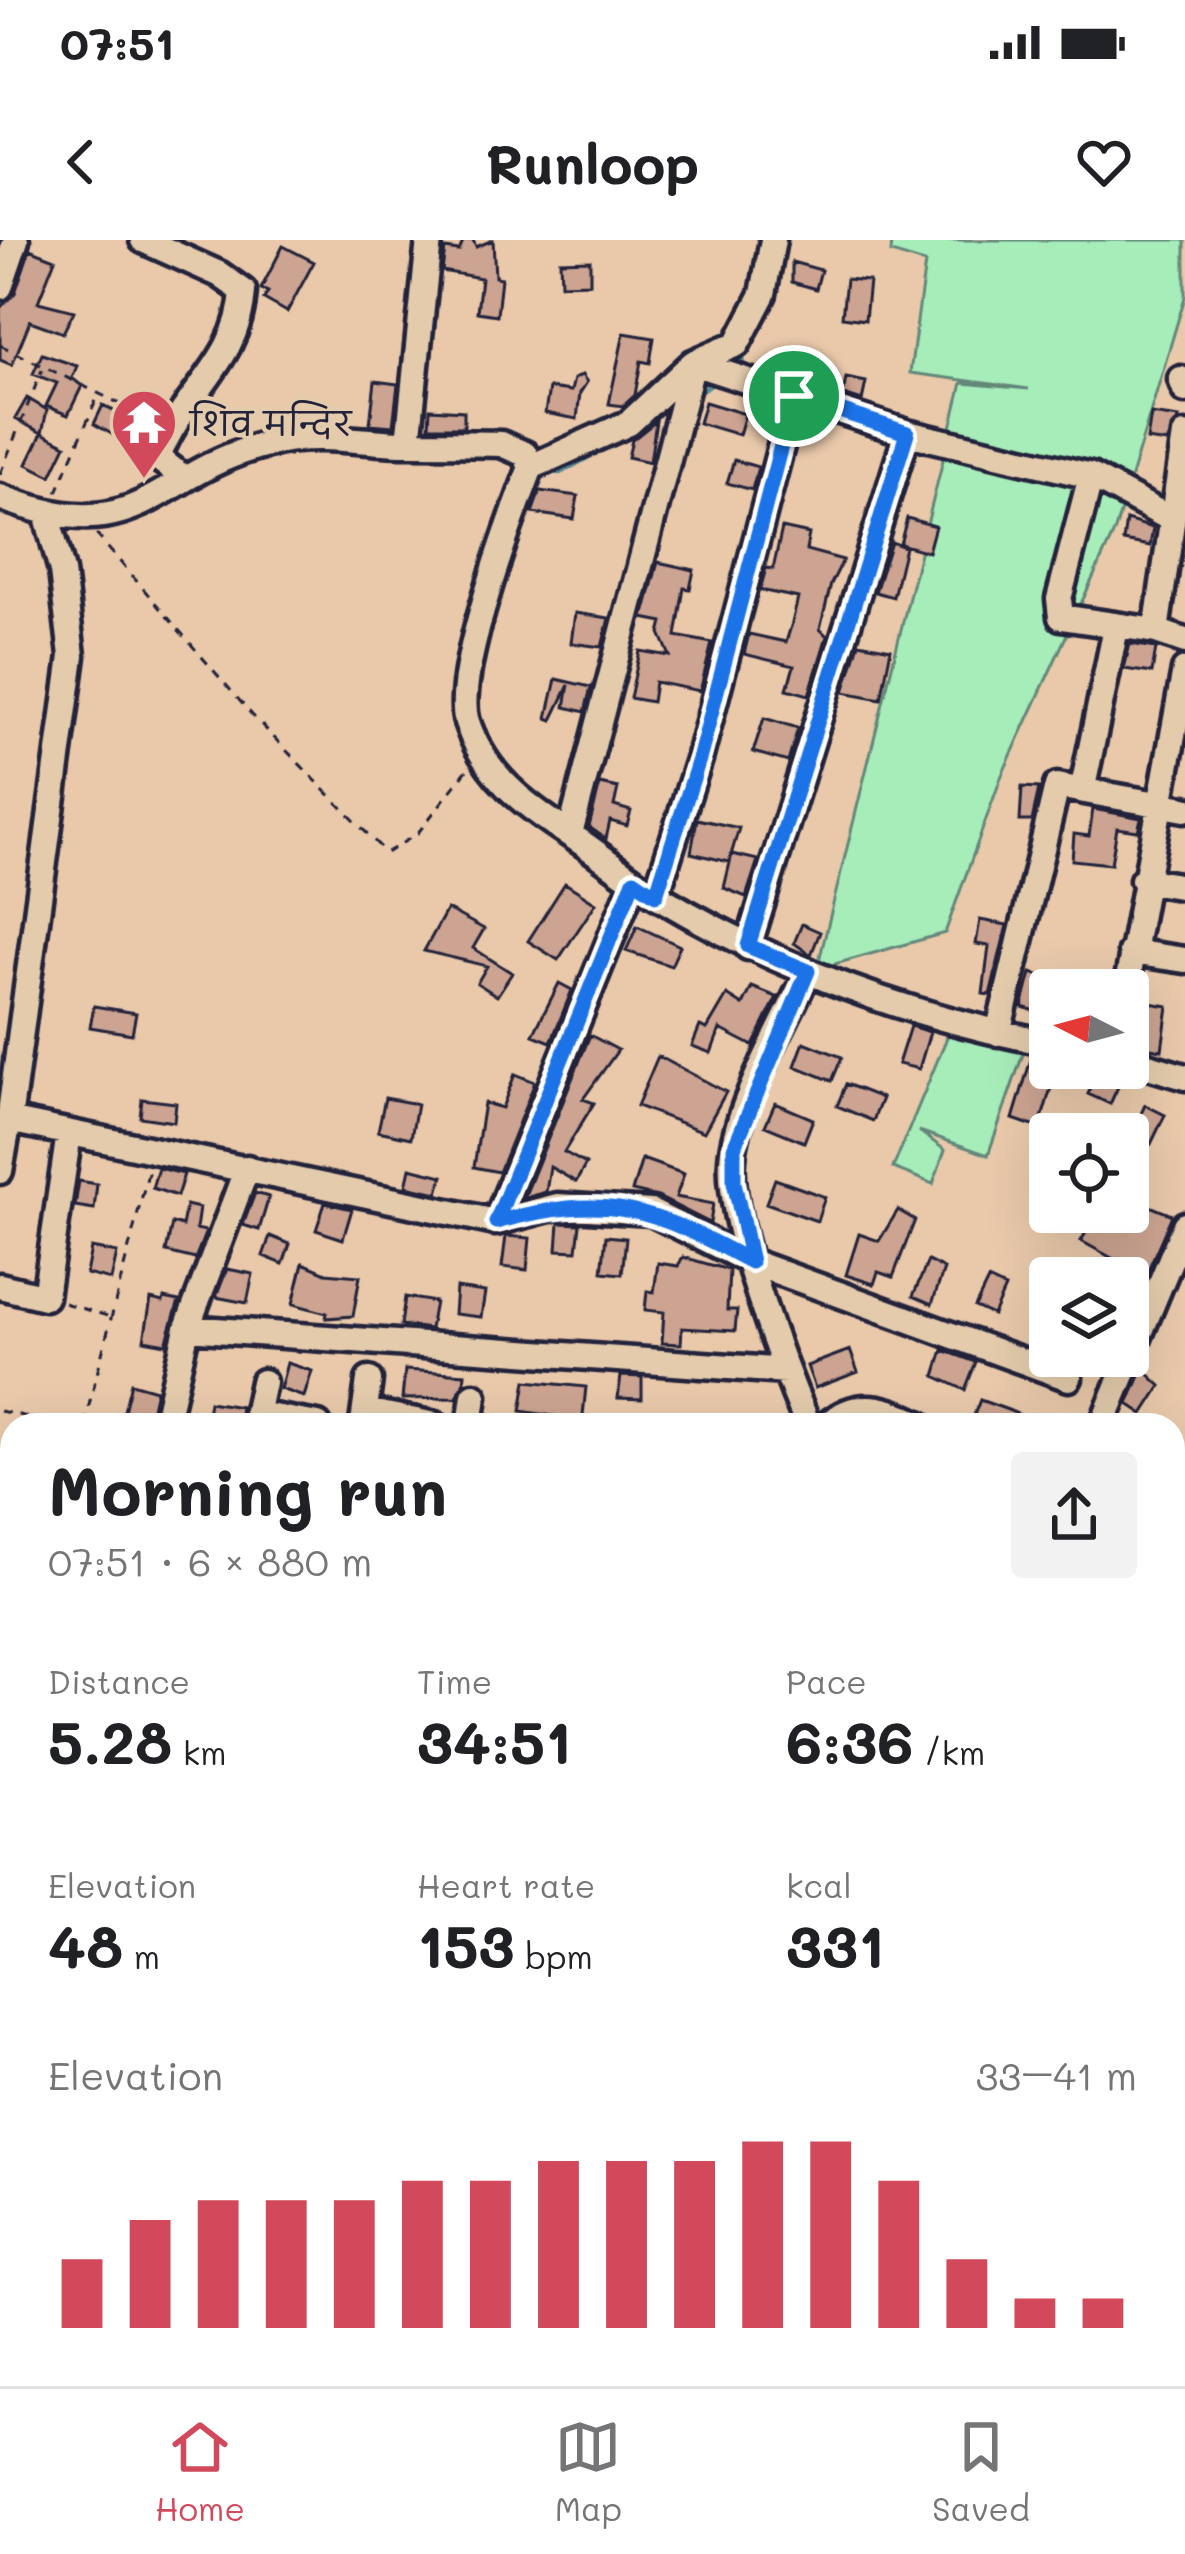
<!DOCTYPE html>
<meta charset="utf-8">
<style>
:root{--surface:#fff;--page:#f2f2f2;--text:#202124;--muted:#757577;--line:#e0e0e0;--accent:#d1495b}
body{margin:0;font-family:Mali,"Playpen Sans Deva",sans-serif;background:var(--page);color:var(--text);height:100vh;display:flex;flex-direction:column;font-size:45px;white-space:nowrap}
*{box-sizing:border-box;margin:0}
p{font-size:39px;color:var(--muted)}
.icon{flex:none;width:66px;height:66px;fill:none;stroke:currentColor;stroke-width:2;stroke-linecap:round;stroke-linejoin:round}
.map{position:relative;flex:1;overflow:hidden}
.details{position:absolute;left:0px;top:1173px;width:1185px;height:975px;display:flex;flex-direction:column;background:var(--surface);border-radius:36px 36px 0 0;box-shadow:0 12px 48px #0002}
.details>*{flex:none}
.needle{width:78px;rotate:276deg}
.tools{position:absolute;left:1029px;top:729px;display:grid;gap:24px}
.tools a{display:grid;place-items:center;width:120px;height:120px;border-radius:12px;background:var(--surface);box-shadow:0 12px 48px #0002;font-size:60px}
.pin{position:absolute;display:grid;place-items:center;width:102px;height:102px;color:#fff;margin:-51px;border:6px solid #fff;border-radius:50%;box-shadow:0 3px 12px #0007}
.round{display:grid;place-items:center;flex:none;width:126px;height:126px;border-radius:12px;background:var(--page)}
.head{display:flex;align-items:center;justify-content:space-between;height:204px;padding:0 48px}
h1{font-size:66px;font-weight:800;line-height:90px}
.metrics{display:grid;grid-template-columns:repeat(3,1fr);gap:18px;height:204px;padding:12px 48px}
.metrics div{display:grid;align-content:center}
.metrics b{font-size:60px;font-weight:800}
.metrics small{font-size:33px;font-weight:400}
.metrics p{font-size:33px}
.chart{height:336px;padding:24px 48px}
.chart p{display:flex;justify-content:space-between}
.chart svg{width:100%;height:216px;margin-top:12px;stroke:var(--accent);stroke-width:6}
.status{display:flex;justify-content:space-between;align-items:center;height:84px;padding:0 60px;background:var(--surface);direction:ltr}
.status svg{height:33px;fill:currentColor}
header{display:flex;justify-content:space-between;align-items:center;height:156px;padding:0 48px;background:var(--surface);font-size:54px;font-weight:800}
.tab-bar{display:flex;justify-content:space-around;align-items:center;height:168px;border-top:3px solid var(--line);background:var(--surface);font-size:33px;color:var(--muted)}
.tab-bar a{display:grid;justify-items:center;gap:6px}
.tab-bar .current{color:var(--accent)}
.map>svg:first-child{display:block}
.green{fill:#a7edba;stroke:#64887a;stroke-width:3}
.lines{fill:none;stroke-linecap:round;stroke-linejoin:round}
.stream{stroke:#598a97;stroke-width:4.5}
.building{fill:#cca491;stroke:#22223b;stroke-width:3}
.minor-casing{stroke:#22223b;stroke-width:33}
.path{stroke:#22223b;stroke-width:3;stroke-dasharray:9 9;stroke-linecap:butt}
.minor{stroke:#e3cbac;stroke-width:24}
.route-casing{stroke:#fff;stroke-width:24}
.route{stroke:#1a73e8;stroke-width:15}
.labels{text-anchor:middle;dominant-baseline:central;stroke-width:9;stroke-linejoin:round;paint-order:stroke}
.poi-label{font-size:33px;fill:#22223b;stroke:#e3cbac;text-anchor:start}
</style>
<div class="status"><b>07:51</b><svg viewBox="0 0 49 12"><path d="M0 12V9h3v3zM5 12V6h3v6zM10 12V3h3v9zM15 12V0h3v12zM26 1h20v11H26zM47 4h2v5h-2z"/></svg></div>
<header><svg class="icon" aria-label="back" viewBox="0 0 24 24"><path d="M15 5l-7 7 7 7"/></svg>Runloop<svg class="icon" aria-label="heart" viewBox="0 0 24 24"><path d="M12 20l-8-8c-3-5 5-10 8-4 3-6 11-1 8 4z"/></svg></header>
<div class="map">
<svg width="1185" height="2146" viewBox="0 0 1185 2146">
<rect width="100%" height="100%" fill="#e9c9aa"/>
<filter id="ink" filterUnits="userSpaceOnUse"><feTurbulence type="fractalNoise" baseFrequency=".00833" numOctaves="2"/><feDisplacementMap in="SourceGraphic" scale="24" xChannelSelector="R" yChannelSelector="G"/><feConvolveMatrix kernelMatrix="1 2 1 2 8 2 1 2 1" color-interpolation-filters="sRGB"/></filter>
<g filter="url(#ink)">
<path class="green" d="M892,0H1185V57L1115,290L1002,535L945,693L817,729L962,143L1029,149L910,133L925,23L891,13Z
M948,795L1024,811L988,915L919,891L945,910L933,944L893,928Z
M1173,1556H1185V1715L1173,1716Z
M1173,1729H1185V2004L1173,1927Z"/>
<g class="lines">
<path class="stream" d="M755,95L773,63
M740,126L749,105
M694,155L715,142
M651,177L673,166
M543,232L560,233L624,198"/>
</g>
<path class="building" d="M464,0H473L476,7L493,0L495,37L501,38L497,75L477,72L481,38L442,31L445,9L459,11Z
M283,6L314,22L287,72L264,59L268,52L261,49Z
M30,9L55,19L38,62L74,71L63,93L30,81L12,125L0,120V68L15,53Z
M590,20V43L561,44L560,21Z
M792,22L821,30L816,49L792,42Z
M846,39L869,41L865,80L842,77Z
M624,93L654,98L650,123L641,121L635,155L623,166L609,164Z
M42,114L77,126L72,138L82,146L68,175L46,166L57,143L33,134Z
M582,135L587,142L580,153L577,179L545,173L549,148L571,151L574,139Z
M846,138L866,142L862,161L816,146L844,149Z
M375,141L398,144L393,186L370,184Z
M27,158L47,170L42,193L15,179Z
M705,162L745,174L739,195L699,183Z
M103,165L132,181L135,188L122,200L94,184Z
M430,169L464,171V187H429Z
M1151,174L1179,178L1167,203L1147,200Z
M656,181L650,222L628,217L632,200Z
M42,193L66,205L51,236L27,224Z
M734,220L758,227L752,250L727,243Z
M540,251L578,256L574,279L532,273Z
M907,278L935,286L928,312L900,304Z
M1126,280L1153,288L1150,306L1123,301Z
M782,288L809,294L806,310L843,320L831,344L820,389L827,396L809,455L787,449L794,426L744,414L749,394L786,402L792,383L798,358L760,350L766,328L773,329Z
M891,302L905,307L893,357L875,352Z
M658,322L694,330L690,349L684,348L676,396L712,403L700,451L655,442L652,462L630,458L640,411L670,416L660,393L663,382L643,378Z
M575,373L609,378L602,407L571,403Z
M859,403L891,409L881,459L844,452Z
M1130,404L1156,408L1152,433L1124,429Z
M556,439L591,447L585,472L565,467L569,445L552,480L547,478Z
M764,478L798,488L788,522L753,512Z
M600,544L618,548L614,566L631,571L627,586L610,581L606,599L589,587Z
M1022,547L1039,548L1032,581H1020Z
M1093,569L1141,578L1138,591L1117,588L1111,624L1072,620L1074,594L1089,596Z
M697,579L739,588L729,622L691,613Z
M732,614L758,620L746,657L724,648Z
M565,643L596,663L558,720L528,701Z
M447,669L484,689L473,708L512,733L497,756L477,743L487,726L424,711Z
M980,680L1007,685L990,755L983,754L989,706L976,704Z
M802,684L820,692L811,715L794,703Z
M637,686L680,706L671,726L626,711Z
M1031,733L1078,746L1077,750H1050V775L1022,767Z
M559,743L572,750L551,802L533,795Z
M752,747L777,757L753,806L720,789L711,813L692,806L700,786L707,789L727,755L743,765Z
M1138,761L1168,766L1162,810L1128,804L1131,765Z
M94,766L136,773L132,794L90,787Z
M910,786L930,792L919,829L898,824Z
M590,795L618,810L583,859L594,863L564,912L586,924L576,942L550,927L546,952L524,958Z
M804,802L842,817L832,841L795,826Z
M658,816L726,852L704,892L637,866Z
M1032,816L1050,820V828H1057L1039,888L1013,879Z
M1100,828L1123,836L1110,864L1088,854Z
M515,834L535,842L499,932L474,927L484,863L502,868Z
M846,844L882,858L873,881L837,866Z
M385,858L417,864L411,898L378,891Z
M142,859L176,863L174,882L140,877Z
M775,863L813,879L804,902L765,886Z
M1145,865L1165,875L1151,904L1131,895Z
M642,919L684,934L676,957L713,964L710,983L658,957L632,951Z
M158,928L184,934L177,956L152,948Z
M410,928L443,936L438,953L406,946Z
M775,939L825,957L817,981L766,963Z
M79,941L97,944L94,969L75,966Z
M255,953L269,957L259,990L243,985Z
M1128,962L1142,972L1145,964L1172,975L1141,1046L1119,1022L1081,1001L1098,972H1128Z
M325,963L352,969L343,999L316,990Z
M186,965L199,968L196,989L206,991L195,1019L166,1012L172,983L182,986Z
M898,970L915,980L893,1037L878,1032L874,1044L846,1035L859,994L879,1001Z
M559,983L580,984L577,1011L557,1010Z
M270,996L290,1004L283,1024L263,1016Z
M506,996L530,998L527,1030L502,1027Z
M606,996L626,998L622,1034L602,1032Z
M91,1008L117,1013L111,1040L86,1034Z
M683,1017L729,1030L727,1070H737L735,1091L682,1088L681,1104L662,1103L664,1072L645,1070L647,1051L654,1052L658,1023L678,1026Z
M928,1021L944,1029L932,1064L913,1056Z
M303,1023L326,1033L360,1036L353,1076L326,1078L327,1073L293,1064Z
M227,1029L253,1034L247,1063L216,1057Z
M988,1040L1005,1048L993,1075L975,1067Z
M456,1048L485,1052L481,1077L454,1074Z
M405,1057L435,1062L430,1089L401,1085Z
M164,1058L179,1061L166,1104L144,1100L151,1059L163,1062Z
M850,1110L858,1132L815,1148L807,1126Z
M943,1110L976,1122L965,1150L935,1136Z
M287,1123L312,1131L304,1157L280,1149Z
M1143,1129L1161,1146L1143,1174L1128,1164Z
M405,1130L465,1134L464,1143L457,1158L402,1159Z
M621,1136L642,1137V1159L618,1158Z
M526,1141L586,1147L582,1185H559L560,1177L521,1171Z
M131,1143L156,1150L149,1181L123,1175Z
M980,1160L1008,1170L1043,1185H970Z
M209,1162L241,1167L238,1185H205Z"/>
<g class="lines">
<defs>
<path id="minor" d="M143,0L219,34L243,51C239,123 181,154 158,218L181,236
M0,47L16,0
M1181,139L1185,150
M408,203L429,0
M531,227L629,183L693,123L737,104L763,54L773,0
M1091,236L1059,359L1061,377L1156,391L1185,401
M0,257C148,315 153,226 281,201C324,193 366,203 409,203C440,203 470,203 501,204L525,214L531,227C512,277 452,436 467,482C485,536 525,565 569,594C600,614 627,638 659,657C782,730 910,777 1050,803
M47,276L62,331L72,416L9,880L496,982L557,966L651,972L751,1022L1069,1138
M1156,391L1185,195
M1083,547L1116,388
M570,594L693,123L907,193L1091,236L1169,278
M1143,640L1185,647
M656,655L700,516L794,156
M748,707L907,193
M1131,712L1185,720
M808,731C785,784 736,864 732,920C727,981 783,1126 808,1185
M1126,750L1185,430
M998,793L1057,546L1185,569
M1128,820L1185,837
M0,931L9,880
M496,982L634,641
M0,1046L45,1057L69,893
M187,1088L786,1131
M365,1171L436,1185
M256,1174L318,1185
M363,1183L369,1140
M165,1185L187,1088L247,928
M254,1185L263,1142
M470,1185L474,1156
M827,1185C859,1157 886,1168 921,1185
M1102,1185L1185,985
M0,1346L12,1349
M1173,1353L1185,1360
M0,1441L12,1444
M1173,1535L1185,1515
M0,1577L12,1580
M1173,1719L1185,1718
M0,1798H12
M1173,1907L1185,1906
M1173,1927L1185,2004
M0,1994L12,1997
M1173,2029H1185
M230,2136L231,2146
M318,2136V2146
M415,2136V2146
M628,2136V2146
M942,2136L943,2146
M458,2146L589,2136"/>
</defs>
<use href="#minor" class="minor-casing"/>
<path class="path" d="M0,105L155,181
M0,234L42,130
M57,252L98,156
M96,294L252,475L386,613L417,594L467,530
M64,1063L111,1077
M0,1171L65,1185
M84,1185L149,929
M0,1516L12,1519
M1173,1813L1185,1817"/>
<use href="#minor" class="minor"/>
</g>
</g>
<g class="lines" filter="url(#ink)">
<defs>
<path id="route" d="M794,156L907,193L748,706L808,731L734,908V942L751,1022C652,968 607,952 496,982L634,640L656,655L700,516Z"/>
</defs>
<use href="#route" class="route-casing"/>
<use href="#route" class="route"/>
</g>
<defs>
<symbol id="temple-pin" viewBox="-11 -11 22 30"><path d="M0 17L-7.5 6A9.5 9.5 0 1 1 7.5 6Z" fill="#d1495b" stroke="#e3cbac"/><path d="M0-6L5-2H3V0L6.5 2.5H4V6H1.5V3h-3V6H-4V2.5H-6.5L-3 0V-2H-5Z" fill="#fff"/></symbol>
</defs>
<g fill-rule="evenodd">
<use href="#temple-pin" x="106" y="144" width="76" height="104"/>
</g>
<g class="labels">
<g class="poi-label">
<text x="190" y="182">शिव मन्दिर</text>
</g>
</g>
</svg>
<div class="tools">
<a><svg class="needle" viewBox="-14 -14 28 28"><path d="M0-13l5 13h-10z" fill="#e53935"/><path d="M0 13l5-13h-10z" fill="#757577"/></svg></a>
<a><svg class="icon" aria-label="locate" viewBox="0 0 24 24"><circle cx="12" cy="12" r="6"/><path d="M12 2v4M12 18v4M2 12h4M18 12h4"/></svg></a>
<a><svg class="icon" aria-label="layers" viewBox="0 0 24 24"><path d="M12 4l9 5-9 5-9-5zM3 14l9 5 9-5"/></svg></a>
</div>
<div class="pin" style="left:794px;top:156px;background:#1e9e55"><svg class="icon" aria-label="arrive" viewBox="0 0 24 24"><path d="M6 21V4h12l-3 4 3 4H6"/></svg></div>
<section class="details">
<div class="head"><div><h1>Morning run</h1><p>07:51 · 6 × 880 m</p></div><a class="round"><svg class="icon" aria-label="share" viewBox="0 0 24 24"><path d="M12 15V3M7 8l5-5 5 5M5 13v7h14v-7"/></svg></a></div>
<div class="metrics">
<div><p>Distance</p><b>5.28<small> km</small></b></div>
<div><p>Time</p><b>34:51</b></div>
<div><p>Pace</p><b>6:36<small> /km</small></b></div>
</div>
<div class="metrics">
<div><p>Elevation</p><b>48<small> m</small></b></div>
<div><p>Heart rate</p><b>153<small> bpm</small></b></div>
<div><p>kcal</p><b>331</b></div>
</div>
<div class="chart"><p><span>Elevation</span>33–41 m</p>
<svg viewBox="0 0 160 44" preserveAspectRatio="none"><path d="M5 44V30M15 44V22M25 44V18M35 44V18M45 44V18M55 44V14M65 44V14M75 44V10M85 44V10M95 44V10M105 44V6M115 44V6M125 44V14M135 44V30M145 44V38M155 44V38"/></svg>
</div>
</section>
</div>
<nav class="tab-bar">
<a class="current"><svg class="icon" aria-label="home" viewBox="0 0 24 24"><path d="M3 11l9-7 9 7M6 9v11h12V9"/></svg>Home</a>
<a><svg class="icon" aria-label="map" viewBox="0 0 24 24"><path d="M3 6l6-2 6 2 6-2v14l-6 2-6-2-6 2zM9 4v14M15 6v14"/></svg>Map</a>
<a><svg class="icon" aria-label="saved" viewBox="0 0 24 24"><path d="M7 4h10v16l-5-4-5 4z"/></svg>Saved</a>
</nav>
